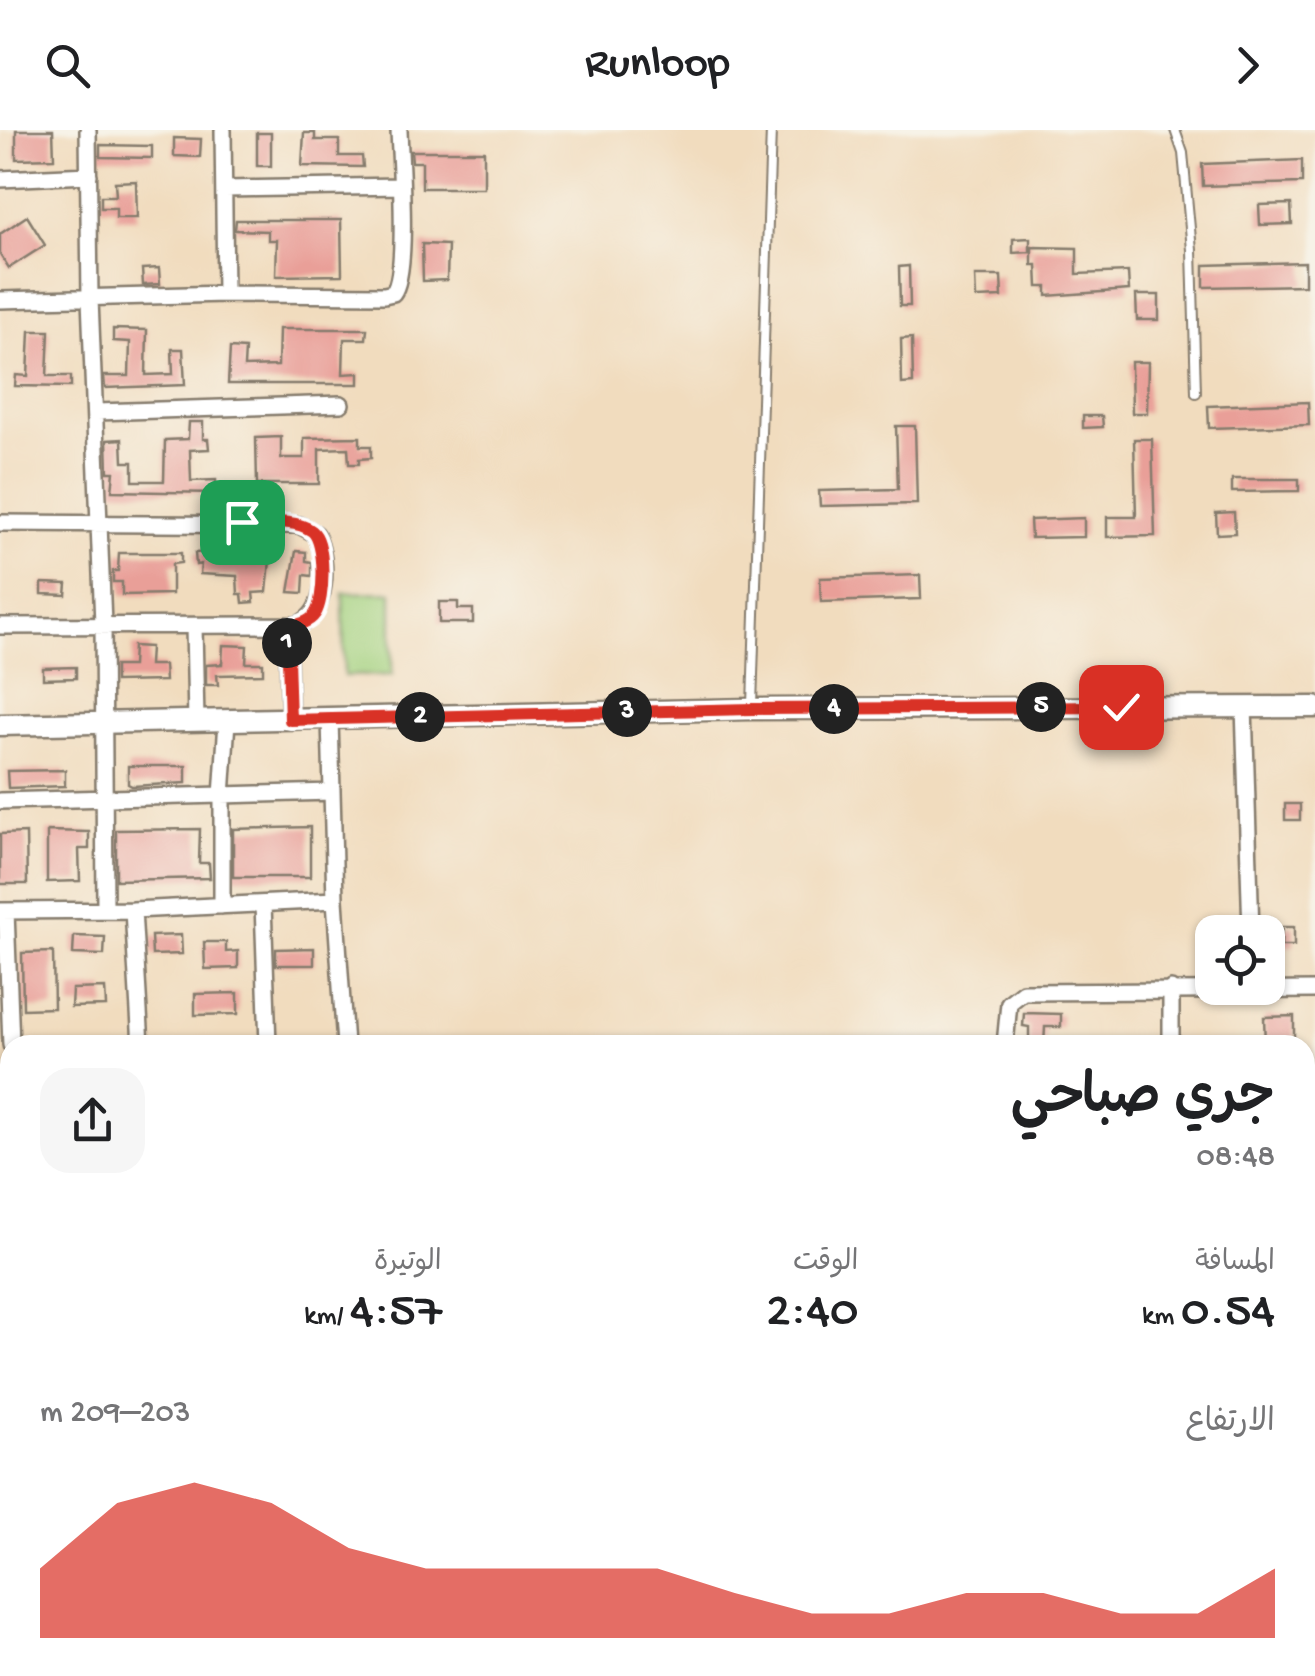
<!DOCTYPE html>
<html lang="ar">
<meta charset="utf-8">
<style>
:root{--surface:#fff;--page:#f6f6f6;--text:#202124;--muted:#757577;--accent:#d93025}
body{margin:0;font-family:"Gochi Hand","Playpen Sans Arabic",sans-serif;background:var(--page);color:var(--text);direction:rtl;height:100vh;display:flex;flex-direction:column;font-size:38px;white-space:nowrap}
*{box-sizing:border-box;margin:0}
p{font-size:32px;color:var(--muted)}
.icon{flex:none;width:55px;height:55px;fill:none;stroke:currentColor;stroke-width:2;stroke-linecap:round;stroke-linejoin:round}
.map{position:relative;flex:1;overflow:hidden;direction:ltr}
.panel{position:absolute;left:0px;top:905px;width:1315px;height:642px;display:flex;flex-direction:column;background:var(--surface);border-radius:30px 30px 0 0;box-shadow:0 2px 8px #0004;direction:rtl}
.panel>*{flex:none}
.tools{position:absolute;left:1195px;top:785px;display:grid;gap:20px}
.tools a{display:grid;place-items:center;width:90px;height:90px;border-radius:20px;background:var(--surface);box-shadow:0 2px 8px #0004;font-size:50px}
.pin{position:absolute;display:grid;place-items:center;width:85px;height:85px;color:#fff;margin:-42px;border-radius:20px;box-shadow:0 5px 15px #0006}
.km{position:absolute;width:50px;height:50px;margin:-25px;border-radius:50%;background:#222;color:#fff;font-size:28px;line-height:50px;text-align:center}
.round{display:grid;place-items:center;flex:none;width:105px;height:105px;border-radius:30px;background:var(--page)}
.head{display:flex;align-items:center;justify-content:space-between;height:170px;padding:0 40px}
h1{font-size:55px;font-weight:600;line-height:75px}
.figures{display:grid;grid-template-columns:repeat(3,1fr);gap:15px;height:170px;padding:10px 40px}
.figures div{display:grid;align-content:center}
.figures b{font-size:50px;font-weight:600}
.figures small{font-size:28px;font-weight:400}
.figures p{font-size:28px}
.chart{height:280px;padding:20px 40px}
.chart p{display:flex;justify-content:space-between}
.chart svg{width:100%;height:180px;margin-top:10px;fill:var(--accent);opacity:.7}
header{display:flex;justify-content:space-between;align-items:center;height:130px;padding:0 40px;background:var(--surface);font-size:45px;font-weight:600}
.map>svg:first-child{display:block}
.green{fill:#a3d17e;stroke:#60764d;stroke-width:2.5}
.building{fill:#e99f98}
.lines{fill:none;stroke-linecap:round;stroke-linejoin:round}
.service-casing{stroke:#867c6d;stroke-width:12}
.minor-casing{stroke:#867c6d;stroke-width:20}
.tertiary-casing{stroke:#867c6d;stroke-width:25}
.service{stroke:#fff;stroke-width:8}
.minor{stroke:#fff;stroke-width:15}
.tertiary{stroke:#fff;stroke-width:20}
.route-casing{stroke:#fff;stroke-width:20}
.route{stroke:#d93025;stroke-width:12}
</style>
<header><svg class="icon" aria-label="forward" viewBox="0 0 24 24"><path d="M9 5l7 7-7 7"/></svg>Runloop<svg class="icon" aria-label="search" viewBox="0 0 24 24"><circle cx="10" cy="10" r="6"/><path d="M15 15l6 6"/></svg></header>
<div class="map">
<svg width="1315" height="1546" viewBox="0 0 1315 1546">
<rect width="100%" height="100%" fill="#f7f3e8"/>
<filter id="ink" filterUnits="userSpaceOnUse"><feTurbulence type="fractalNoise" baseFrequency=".01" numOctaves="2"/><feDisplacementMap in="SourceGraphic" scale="20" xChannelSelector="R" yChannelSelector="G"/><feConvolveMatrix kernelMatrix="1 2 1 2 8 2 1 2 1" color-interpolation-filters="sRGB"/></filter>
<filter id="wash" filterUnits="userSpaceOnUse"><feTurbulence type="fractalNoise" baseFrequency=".0048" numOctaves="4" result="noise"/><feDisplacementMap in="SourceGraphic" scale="40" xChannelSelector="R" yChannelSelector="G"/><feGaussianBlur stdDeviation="2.25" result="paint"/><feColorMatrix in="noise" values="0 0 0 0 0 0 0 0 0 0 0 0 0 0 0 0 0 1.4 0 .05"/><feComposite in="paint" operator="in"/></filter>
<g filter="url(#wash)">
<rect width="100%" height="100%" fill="#f1dcbe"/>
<path class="green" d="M392,462V545L344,546L343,463Z"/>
<g id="blocks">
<path class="building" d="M16,0H53L54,28L16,29Z
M257,3H271V36H257Z
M304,3H315V10H339V26H362L363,37L302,36Z
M174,8L201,9L200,27L174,26Z
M100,15L152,16V28L100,27Z
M411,21H484V58H422V32H412Z
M1302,30V53L1203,56L1202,34Z
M136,51L137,88H116V78H101V66H116L115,52Z
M1291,74L1292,94L1260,95L1259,75Z
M27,86L45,115L9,138L0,124V104Z
M236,90H341L342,145L276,146L277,110H268V101L235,100Z
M1030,108V122L1013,123V109Z
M422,114L448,115L447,150L423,151Z
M1032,117L1077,118V144L1128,142L1129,160L1047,166V157H1038L1037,135H1032Z
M1305,132V155L1204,157V135Z
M909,136L910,176H900L899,137Z
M159,138L160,154L143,155L142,139Z
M975,146H1001L1002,167L976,168Z
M1136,165H1159V190H1137Z
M113,199L147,200L146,245L173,244L172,219H183L185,255L105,258L104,246H129L130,212L113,211Z
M279,199H367L366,209H344L343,244L359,243V254H228L230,218L245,219L244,237L278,236Z
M30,201H49L47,246H71V257L15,256L16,245L28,246Z
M912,208L913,253L902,254L901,209Z
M1131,232H1148L1147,283H1132Z
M1308,272L1309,295L1209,298L1208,276Z
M1083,286H1102L1103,297L1083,298Z
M189,292H203V309H208L209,319L190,320L191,351L216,350V363L112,361L114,342H108L107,310L122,309L123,332H133V351H164L165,310L188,309Z
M896,296H915L917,374L820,376L819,361L898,359Z
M281,307V328H304V308L360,307V316H371V328L359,329V334H349L348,318L319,319V354H257L256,308Z
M1134,309H1152L1155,406L1107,407V387H1136Z
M1232,349H1299V361L1232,362Z
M1234,382L1235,403L1217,404L1216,383Z
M1084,388V407L1031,408L1030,390Z
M271,419L267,462L253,463L254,472L243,473L242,464H238L237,446L200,444L201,434L196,435L195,423Z
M296,421L306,422V431L312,432V446L304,445L303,463L289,462Z
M119,423H181V433L172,434V464L122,465V452H113V441H118Z
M920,445L921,469L821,472L820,448Z
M42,453L67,454L66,465L42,464Z
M439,472H458V479H473V493H439Z
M223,515L247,516L246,533H263V544L217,545L218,555H206V535L222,534Z
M133,516L150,517L149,535H164L165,551L115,552V536H132Z
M76,537V548L43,549V538Z
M128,636H186V653L132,656L128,654Z
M65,640V656L8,658L7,641Z
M1285,674H1300V690H1285Z
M310,697V747H233V699Z
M200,699L199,733H209L210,748L116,750V700Z
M47,701L89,702V719H79L80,751L47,752Z
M26,703L27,754H0V704Z
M1282,797H1294V816H1281Z
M181,805L182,824L152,825L151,806Z
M74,806L105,807L104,825L73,824Z
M204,812H226V822L238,821V838L205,839Z
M314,818V835H276V819Z
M53,822L54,878L23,879L22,823Z
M105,858L106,876L71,877L72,859Z
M238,863V884L195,885V864Z
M1024,883L1061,884V897H1045L1044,915H1029V897L1023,896Z
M1294,886V909H1281V915H1265L1264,887Z"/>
</g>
</g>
<g filter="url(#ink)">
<use href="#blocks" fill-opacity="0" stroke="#867c6d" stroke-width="2.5"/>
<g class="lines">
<defs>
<path id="service" d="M1175,0L1183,23L1192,120L1196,263
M752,575L771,0"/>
<path id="minor" d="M88,0L90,169L103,494L105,778
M223,0L225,164
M0,49L89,45
M225,59L401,56
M0,170L225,164L384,165L393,163C409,143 400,30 399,0
M97,282L341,274
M0,393L299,395L316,404C329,431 328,484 297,495L0,496
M194,496L196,592
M287,497L290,590
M1244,576L1251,802
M330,589L335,770L345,915
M0,671L332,662
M263,774L268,915
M222,776V666L227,591
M133,780L141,915
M0,781L133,780L335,770
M6,781L11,915
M1171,859V915
M1005,915L1009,873L1023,862L1315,860
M1305,1053H1315
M0,1079H10
M1305,1146H1315
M0,1170H10
M1305,1238H1315
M0,1262H10
M1305,1324H1315
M0,1351H10
M0,1408H10
M1305,1413H1315
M1305,1512H1315
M0,1525L10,1524
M105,1538V1546
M245,1538V1546
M362,1538V1546
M632,1538V1546
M844,1538V1546
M1018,1538L1019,1546
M1180,1538V1546
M484,1546V1538
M859,1546L873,1538
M889,1546L902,1538"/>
<path id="tertiary" d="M0,595L752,579L1315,577
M1305,957H1315
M0,973H10"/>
</defs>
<use href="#service" class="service-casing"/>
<use href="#minor" class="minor-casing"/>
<use href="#tertiary" class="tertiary-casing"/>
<use href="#service" class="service"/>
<use href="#minor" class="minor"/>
<use href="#tertiary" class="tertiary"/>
</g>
</g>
<g class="lines" filter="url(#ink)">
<defs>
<path id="route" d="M242,392C262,393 295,388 312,401C326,412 325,470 315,484C309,493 297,495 287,497L290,590L752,579L1121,577"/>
</defs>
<use href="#route" class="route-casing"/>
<use href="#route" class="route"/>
</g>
</svg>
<div class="tools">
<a><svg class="icon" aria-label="locate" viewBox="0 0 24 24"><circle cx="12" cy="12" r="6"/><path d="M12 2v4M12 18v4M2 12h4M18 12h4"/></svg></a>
</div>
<div class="pin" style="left:242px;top:392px;background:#1e9e55"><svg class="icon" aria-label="arrive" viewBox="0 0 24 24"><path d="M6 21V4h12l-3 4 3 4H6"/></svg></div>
<div class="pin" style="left:1121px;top:577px;background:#d93025"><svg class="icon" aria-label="check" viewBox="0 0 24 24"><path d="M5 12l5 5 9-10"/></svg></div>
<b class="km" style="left:287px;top:513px">1</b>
<b class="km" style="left:420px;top:587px">2</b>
<b class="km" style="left:627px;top:582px">3</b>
<b class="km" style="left:834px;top:579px">4</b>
<b class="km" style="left:1041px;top:577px">5</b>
<section class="panel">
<div class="head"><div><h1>جري صباحي</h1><p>08:48</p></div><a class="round"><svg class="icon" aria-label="share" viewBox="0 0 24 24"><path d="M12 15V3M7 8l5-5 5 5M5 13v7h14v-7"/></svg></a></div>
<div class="figures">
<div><p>المسافة</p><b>0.54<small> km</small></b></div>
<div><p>الوقت</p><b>2:40</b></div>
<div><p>الوتيرة</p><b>4:57<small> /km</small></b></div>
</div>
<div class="chart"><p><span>الارتفاع</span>203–209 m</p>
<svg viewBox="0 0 160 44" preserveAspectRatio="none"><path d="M0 44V27L10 11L20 6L30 11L40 22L50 27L60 27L70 27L80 27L90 33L100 38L110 38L120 33L130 33L140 38L150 38L160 27V44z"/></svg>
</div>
</section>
</div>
